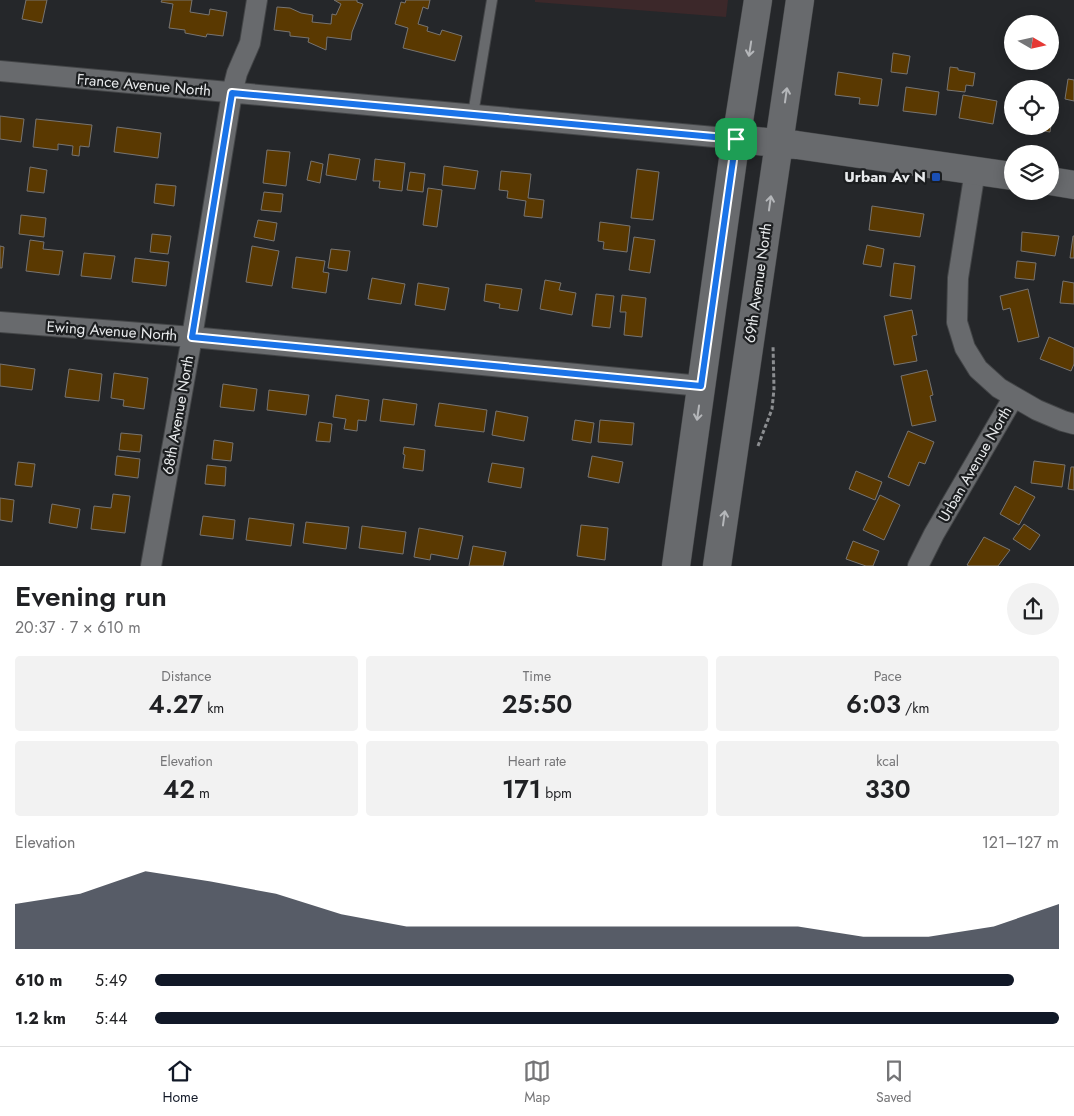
<!DOCTYPE html>
<meta charset="utf-8">
<style>
:root{--surface:#fff;--page:#f2f2f2;--text:#202124;--muted:#757577;--line:#e0e0e0;--accent:#111827}
body{margin:0;font-family:Jost,sans-serif;background:var(--page);color:var(--text);height:100vh;display:flex;flex-direction:column;font-size:19px;white-space:nowrap}
*{box-sizing:border-box;margin:0}
p{font-size:16px;color:var(--muted)}
.icon{flex:none;width:28px;height:28px;fill:none;stroke:currentColor;stroke-width:2;stroke-linecap:round;stroke-linejoin:round}
.map{position:relative;height:566px;overflow:hidden}
.drawer{display:flex;flex-direction:column;background:var(--surface);flex:1}
.drawer>*{flex:none}
.needle{width:32px;rotate:99deg}
.controls{position:absolute;left:1004px;top:15px;display:grid;gap:10px}
.controls a{display:grid;place-items:center;width:55px;height:55px;border-radius:50%;background:var(--surface);box-shadow:0 2px 12px #0003;font-size:25px}
.pin{position:absolute;display:grid;place-items:center;width:42px;height:42px;color:#fff;margin:-21px;border-radius:10px;box-shadow:0 2px 8px #0006}
.round{display:grid;place-items:center;flex:none;width:52px;height:52px;border-radius:26px;background:var(--page)}
.headline{display:flex;align-items:center;justify-content:space-between;height:85px;padding:0 15px}
h1{font-size:28px;font-weight:600;line-height:38px}
.figures{display:grid;grid-template-columns:repeat(3,1fr);gap:8px;height:85px;padding:5px 15px}
.figures div{display:grid;align-content:center;border-radius:5px;background:var(--page);text-align:center}
.figures b{font-size:25px;font-weight:600}
.figures small{font-size:14px;font-weight:400}
.figures p{font-size:14px}
.chart{height:140px;padding:10px 15px}
.chart p{display:flex;justify-content:space-between}
.chart svg{width:100%;height:90px;margin-top:5px;fill:var(--accent);opacity:.7}
ul{padding:0 15px;list-style:none;font-size:16px}
li{display:grid;grid-template-columns:80px 60px 1fr;align-items:center;height:38px}
li i{height:12px;border-radius:6px;background:var(--accent)}
.tab-bar{display:flex;justify-content:space-around;align-items:center;height:70px;border-top:1px solid var(--line);background:var(--surface);font-size:14px;color:var(--muted)}
.tab-bar a{display:grid;justify-items:center;gap:2px}
.tab-bar .active{color:var(--accent)}
.map>svg:first-child{display:block}
.commercial{fill:#3c282a}
.building{fill:#5a3901;stroke:#777471}
.lines{fill:none;stroke-linecap:round;stroke-linejoin:round}
.lane-casing{stroke:#434547;stroke-width:12}
.street-casing{stroke:#434547;stroke-width:22}
.secondary-casing{stroke:#434547;stroke-width:29}
.path{stroke:#8c8e91;stroke-width:3;stroke-dasharray:4 2.5;stroke-linecap:butt}
.lane{stroke:#686a6d;stroke-width:10}
.street{stroke:#686a6d;stroke-width:20}
.secondary{stroke:#686a6d;stroke-width:28}
.oneway{stroke:#b5b7ba}
.route-casing{stroke:#fff;stroke-width:10}
.route{stroke:#1a73e8;stroke-width:6}
.transit-dot{fill:#1a4fb4;stroke:#1c1e20;stroke-width:2}
.labels{text-anchor:middle;dominant-baseline:central;stroke-width:4.5;stroke-linejoin:round;paint-order:stroke}
.street-label{font-size:15px;fill:#e9ebed;stroke:#1c1e20}
.poi-label{font-size:15px;font-weight:bold;fill:#e9ebed;stroke:#1c1e20;text-anchor:end}
</style>
<div class="map">
<svg width="1074" height="566" viewBox="0 0 1074 566">
<rect width="100%" height="100%" fill="#25272a"/>
<path class="commercial" d="M535,0H728L726,17L535,2Z"/>
<path class="building" d="M26,0H47L42,23L22,19Z
M162,0H192L190,12L209,15L210,9L227,12L223,36L207,34L206,37L185,33V30L169,28L173,4L161,2Z
M334,0H357V2L363,4L352,32L351,40L327,37L326,50L308,42L309,38L290,36V32L274,30L277,7L290,8L301,13L313,15L312,22L331,24L332,14L336,15L341,4Z
M406,0H430L428,9L423,7L418,24L428,27L427,31L440,35L442,30L462,36L455,61L403,48L408,28L395,24L401,2L405,3Z
M893,53L910,56L907,74L891,72Z
M950,67L958,68V70L975,73L973,86L966,85L965,92L947,90Z
M838,72L882,79L878,106L859,104L860,98L835,95Z
M1068,79L1074,80V101L1065,99Z
M906,87L939,92L936,115L903,111Z
M963,95L997,101L993,124L959,118Z
M1010,97H1012V120H1007Z
M1050,102L1054,103L1050,132L1031,129V126H1050Z
M0,116L24,119L21,142L0,139Z
M36,119L92,125L89,147L80,146L79,156L72,155L73,146L58,144V150L33,147Z
M117,127L161,133L158,158L114,152Z
M267,150L290,152L286,186L263,183Z
M329,154L360,159L356,180L326,175Z
M375,159L405,163L402,191L379,188L380,181H373Z
M311,161L323,164L320,183L307,180Z
M444,166L478,171L475,189L442,185Z
M30,167L47,170L44,193L27,191Z
M637,169L659,172L653,220L631,218Z
M501,171L531,174L528,198L544,200L542,218L524,216L526,201L507,198L508,191L499,190Z
M410,172L425,174L423,192L407,190Z
M156,184L176,186L174,206L154,203Z
M428,188L442,190L437,227L423,225Z
M264,192L283,194L281,212L261,210Z
M872,206L924,214L920,237L869,230Z
M21,215L46,218L44,237L19,234Z
M258,220L277,223L274,241L254,237Z
M600,222L630,226L627,252L603,249L604,242L598,241Z
M1022,232L1059,236L1055,256L1021,251Z
M152,234L171,236L168,254L150,252Z
M1073,236H1074V258H1070Z
M634,237L655,240L650,273L629,270Z
M30,240L44,242L43,249L63,251L59,275L26,271Z
M867,245L884,249L881,267L863,264Z
M0,246L4,247L2,268H0Z
M252,246L279,251L272,286L246,282Z
M331,249L350,251L347,271L328,268Z
M84,253L115,256L111,279L81,276Z
M296,257L325,261L323,272L329,273L326,293L292,288Z
M135,258L169,262L166,286L132,282Z
M1017,261L1036,263L1034,280L1015,278Z
M894,263L915,266L911,299L890,296Z
M372,278L405,284L401,304L368,299Z
M545,280L561,283L559,290L576,293L572,315L540,309Z
M1063,281L1074,283V304L1060,303Z
M418,283L449,288L445,310L415,305Z
M486,284L522,289L518,311L499,308L500,304L484,301Z
M1028,289L1039,337L1018,342L1010,308L1003,310L1000,296Z
M596,294L614,296L610,328L592,326Z
M622,295L646,298L642,337L624,335L626,312H620Z
M912,310L917,335L912,336L917,361L894,365L884,316Z
M1049,337L1074,348V364L1071,371L1040,359Z
M0,364L35,369L32,390L0,386Z
M69,369L102,374L99,401L65,397Z
M927,370L933,395L930,396L936,421L912,426L901,376Z
M114,373L148,378L144,409L123,406L124,400L111,398Z
M223,384L257,389L254,411L220,407Z
M269,390L309,395L306,415L267,410Z
M336,395L369,400L366,421L358,420L357,431L344,429L346,419L333,417Z
M383,399L417,404L414,425L380,421Z
M439,403L487,410L484,432L435,426Z
M496,411L528,417L524,441L492,435Z
M575,420L594,423L591,443L572,440Z
M600,420L634,423L632,445L598,442Z
M319,422L332,424L330,442L316,441Z
M908,431L934,442L925,464L919,462L909,486L888,477Z
M121,433L142,435L140,452L119,450Z
M214,440L233,443L231,461L212,459Z
M404,447L425,450L423,471L403,468L405,455L403,454Z
M117,456L140,459L138,478L115,475Z
M592,456L623,462L619,483L588,477Z
M1034,461L1065,465L1062,487L1031,483Z
M18,462L35,464L32,487L15,485Z
M492,463L524,468L521,488L488,482Z
M207,465L226,467L225,486L205,484Z
M1071,467H1074V490L1068,489Z
M856,471L882,482L875,500L849,489Z
M1015,486L1035,497L1019,525L1000,514Z
M113,494L130,496L125,533L91,529L94,506L111,508Z
M880,495L900,505L884,540L863,530Z
M0,498L14,500L12,522L0,520Z
M52,504L80,509L77,528L49,523Z
M203,516L235,520L233,539L200,535Z
M249,518L294,524L291,546L246,540Z
M306,522L349,527L346,549L303,543Z
M1024,524L1040,535L1030,550L1013,539Z
M581,525L608,528L605,560L577,556Z
M362,526L406,532L403,554L359,548Z
M419,528L463,536L458,559L431,554L430,560L414,557Z
M984,537L1010,550L998,566H969L967,565Z
M853,541L879,551L873,566H866L846,559Z
M473,546L506,552L503,566H469Z"/>
<g class="lines">
<defs>
<path id="lane" d="M473,114L492,0"/>
<path id="street" d="M0,71L736,139
M975,171L958,278L957,322L965,348L978,369L999,388L1037,410L1063,421L1074,424
M0,322L192,337L701,386
M151,566L192,337L232,93L237,73L250,43L257,0
M918,566L934,534L1013,398"/>
<path id="secondary" d="M736,139L797,145L1012,176
M1050,181L1074,185
M676,566L733,159L758,0
M717,566L800,0"/>
</defs>
<use href="#lane" class="lane-casing"/>
<use href="#street" class="street-casing"/>
<use href="#secondary" class="secondary-casing"/>
<path class="path" d="M758,446L772,409L774,389L773,345"/>
<use href="#lane" class="lane"/>
<use href="#street" class="street"/>
<use href="#secondary" class="secondary"/>
</g>
<defs><path id="oneway-shaft" d="M-6 0H5M1.5-3L5.5 0L1.5 3" fill="none" stroke-width="1.6" stroke-linecap="round" stroke-linejoin="round" transform="scale(1.25)"/></defs>
<g class="oneway">
<use href="#oneway-shaft" transform="translate(750 49) rotate(99)"/>
<use href="#oneway-shaft" transform="translate(786 95) rotate(-82)"/>
<use href="#oneway-shaft" transform="translate(770 203) rotate(-82)"/>
<use href="#oneway-shaft" transform="translate(698 413) rotate(98)"/>
<use href="#oneway-shaft" transform="translate(724 518) rotate(-82)"/>
</g>
<g class="lines">
<defs>
<path id="route" d="M232,93L736,139L701,386L192,337Z"/>
</defs>
<use href="#route" class="route-casing"/>
<use href="#route" class="route"/>
</g>
<rect class="transit-dot" x="931" y="172" width="10" height="10" rx="2.5"/>
<g class="labels">
<g class="street-label">
<text transform="translate(144 85) rotate(5)">France Avenue North</text>
<text transform="translate(758 283) rotate(-82)">69th Avenue North</text>
<text transform="translate(112 331) rotate(4)">Ewing Avenue North</text>
<text transform="translate(178 415) rotate(-80)">68th Avenue North</text>
<text transform="translate(975 464) rotate(-60)">Urban Avenue North</text>
</g>
<g class="poi-label">
<text x="926" y="177">Urban Av N</text>
</g>
</g>
</svg>
<div class="controls">
<a><svg class="needle" viewBox="-14 -14 28 28"><path d="M0-13l5 13h-10z" fill="#e53935"/><path d="M0 13l5-13h-10z" fill="#757577"/></svg></a>
<a><svg class="icon" aria-label="locate" viewBox="0 0 24 24"><circle cx="12" cy="12" r="6"/><path d="M12 2v4M12 18v4M2 12h4M18 12h4"/></svg></a>
<a><svg class="icon" aria-label="layers" viewBox="0 0 24 24"><path d="M12 4l9 5-9 5-9-5zM3 14l9 5 9-5"/></svg></a>
</div>
<div class="pin" style="left:736px;top:139px;background:#1e9e55"><svg class="icon" aria-label="arrive" viewBox="0 0 24 24"><path d="M6 21V4h12l-3 4 3 4H6"/></svg></div>
</div>
<section class="drawer">
<div class="headline"><div><h1>Evening run</h1><p>20:37 · 7 × 610 m</p></div><a class="round"><svg class="icon" aria-label="share" viewBox="0 0 24 24"><path d="M12 15V3M7 8l5-5 5 5M5 13v7h14v-7"/></svg></a></div>
<div class="figures">
<div><p>Distance</p><b>4.27<small> km</small></b></div>
<div><p>Time</p><b>25:50</b></div>
<div><p>Pace</p><b>6:03<small> /km</small></b></div>
</div>
<div class="figures">
<div><p>Elevation</p><b>42<small> m</small></b></div>
<div><p>Heart rate</p><b>171<small> bpm</small></b></div>
<div><p>kcal</p><b>330</b></div>
</div>
<div class="chart"><p><span>Elevation</span>121–127 m</p>
<svg viewBox="0 0 160 44" preserveAspectRatio="none"><path d="M0 44V22L10 17L20 6L30 11L40 17L50 27L60 33L70 33L80 33L90 33L100 33L110 33L120 33L130 38L140 38L150 33L160 22V44z"/></svg>
</div>
<ul>
<li><b>610 m</b>5:49<i style="width:95%"></i></li>
<li><b>1.2 km</b>5:44<i style="width:100%"></i></li>
</ul>
</section>
<nav class="tab-bar">
<a class="active"><svg class="icon" aria-label="home" viewBox="0 0 24 24"><path d="M3 11l9-7 9 7M6 9v11h12V9"/></svg>Home</a>
<a><svg class="icon" aria-label="map" viewBox="0 0 24 24"><path d="M3 6l6-2 6 2 6-2v14l-6 2-6-2-6 2zM9 4v14M15 6v14"/></svg>Map</a>
<a><svg class="icon" aria-label="saved" viewBox="0 0 24 24"><path d="M7 4h10v16l-5-4-5 4z"/></svg>Saved</a>
</nav>
